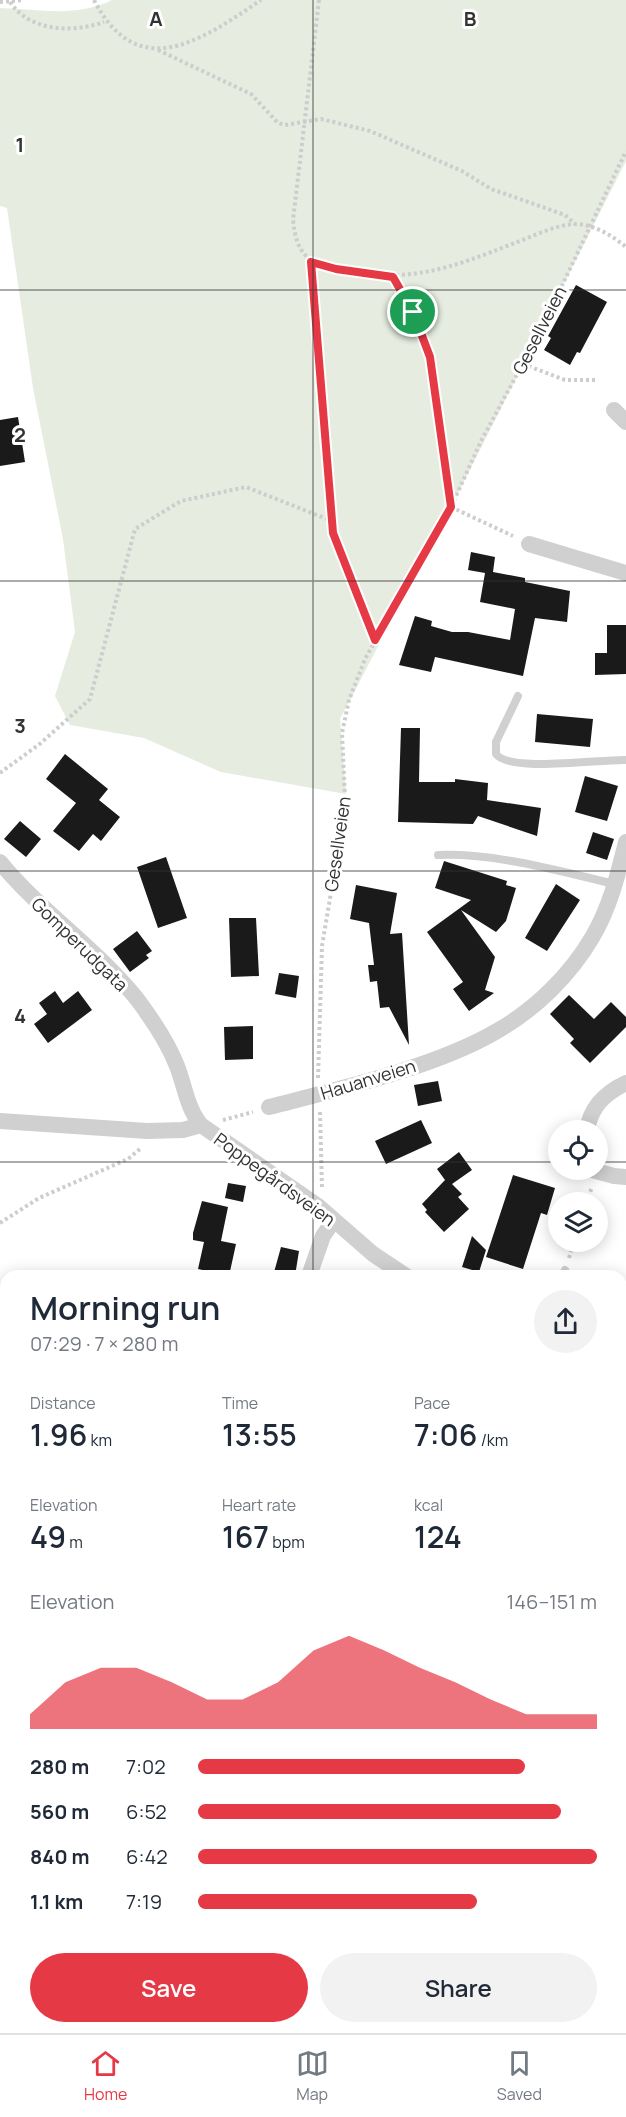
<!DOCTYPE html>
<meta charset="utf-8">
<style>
:root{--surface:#fff;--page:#f2f2f3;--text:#1f2937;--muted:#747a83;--line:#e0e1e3;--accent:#e63946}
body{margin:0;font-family:Manrope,sans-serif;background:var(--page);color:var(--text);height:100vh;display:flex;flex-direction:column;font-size:22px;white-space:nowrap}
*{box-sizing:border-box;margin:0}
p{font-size:20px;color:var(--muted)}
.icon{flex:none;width:33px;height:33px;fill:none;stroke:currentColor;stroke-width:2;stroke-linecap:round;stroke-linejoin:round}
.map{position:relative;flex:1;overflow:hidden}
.sheet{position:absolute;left:0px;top:1270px;width:627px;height:764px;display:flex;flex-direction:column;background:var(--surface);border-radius:18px 18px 0 0;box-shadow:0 3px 15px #0003}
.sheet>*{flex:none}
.fabs{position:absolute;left:548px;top:1120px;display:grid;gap:12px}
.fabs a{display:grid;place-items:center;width:60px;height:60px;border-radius:50%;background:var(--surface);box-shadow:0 3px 15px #0003;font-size:30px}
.pin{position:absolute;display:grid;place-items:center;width:51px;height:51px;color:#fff;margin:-26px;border:3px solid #fff;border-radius:50%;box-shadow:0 2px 6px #0007}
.round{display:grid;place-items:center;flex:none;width:63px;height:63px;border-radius:32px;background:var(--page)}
.overview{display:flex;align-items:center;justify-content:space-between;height:102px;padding:0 30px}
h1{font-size:33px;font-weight:600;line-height:45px}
.metrics{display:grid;grid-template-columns:repeat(3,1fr);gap:9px;height:102px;padding:6px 30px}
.metrics div{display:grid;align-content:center}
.metrics b{font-size:30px;font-weight:600}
.metrics small{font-size:16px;font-weight:400}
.metrics p{font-size:16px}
.chart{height:168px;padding:12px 30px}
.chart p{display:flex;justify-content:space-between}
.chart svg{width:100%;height:108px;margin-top:6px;fill:var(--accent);opacity:.7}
.cta{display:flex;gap:12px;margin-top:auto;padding:12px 30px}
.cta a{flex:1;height:69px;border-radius:36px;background:var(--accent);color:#fff;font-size:24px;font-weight:600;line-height:69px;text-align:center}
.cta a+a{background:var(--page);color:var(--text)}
ul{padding:0 30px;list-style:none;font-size:20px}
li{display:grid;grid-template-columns:96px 72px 1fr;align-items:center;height:45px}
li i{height:15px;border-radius:8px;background:var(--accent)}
.menu{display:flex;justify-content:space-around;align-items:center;height:84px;border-top:2px solid var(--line);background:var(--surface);font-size:16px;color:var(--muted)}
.menu a{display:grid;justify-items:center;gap:3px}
.menu .on{color:var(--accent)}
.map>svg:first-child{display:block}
.green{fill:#e6ecdf}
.building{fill:#1a1a1a}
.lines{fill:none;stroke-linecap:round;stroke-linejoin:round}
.path{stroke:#cdcdcd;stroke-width:4;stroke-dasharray:3 3;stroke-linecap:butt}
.service{stroke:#d0d0d0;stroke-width:8}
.minor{stroke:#d0d0d0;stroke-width:16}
.route-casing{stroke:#fff;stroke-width:12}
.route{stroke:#e63946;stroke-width:8}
.grid{fill:none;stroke:#333;stroke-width:1.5;stroke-opacity:0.55}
.labels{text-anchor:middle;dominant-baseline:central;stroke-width:6;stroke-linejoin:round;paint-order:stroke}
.street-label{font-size:18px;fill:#333;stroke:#fff}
.grid-label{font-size:20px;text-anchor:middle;font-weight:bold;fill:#333;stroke:#fff;stroke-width:6;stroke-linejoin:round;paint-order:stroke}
</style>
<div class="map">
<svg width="626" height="2033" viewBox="0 0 626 2033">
<rect width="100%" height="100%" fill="#fff"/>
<path class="green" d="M112,0H626V161L451,507L340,719L346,794L221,772L144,738L70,725L55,696L75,632L63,539L33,388L7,208L0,206V8C37,9 77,18 112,0Z"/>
<path class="building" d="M576,285L607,302L580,353L577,352L570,365L544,350L551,338L548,336Z
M18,417L25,462L0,466V420Z
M471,552L495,557L493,572L525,578V582L570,591L567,622L535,618L523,676L435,657L431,672L399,665L415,616L432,621L431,626L452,632H468L510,640L515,609L480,602L485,573L468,570Z
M607,625H626V674L595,675V653H607Z
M537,714L593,719L590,747L535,742Z
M401,728H420L419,782H455V779L488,783L487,800L541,808L537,836L478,816L473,824L398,822Z
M65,754L108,789L99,800L120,817L101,841L93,834L79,851L53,831L76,803L46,779Z
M585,776L618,786L607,821L575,812Z
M20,821L41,839L26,857L4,839Z
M593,832L614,839L607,860L586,853Z
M166,857L187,918L158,928L137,867Z
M444,861L507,881L506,885L516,888L506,921L496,932L461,910L495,957L485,990L494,993L469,1011L453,989L463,982L427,932L471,900L435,888Z
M556,884L580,900L547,951L525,938Z
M356,885L397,893L390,934L402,933L409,1045L389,1007L380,1008L377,981L370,982L368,965H374L369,923L350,919Z
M229,918H256L259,976L231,977Z
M137,931L152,951L146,955L149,958L130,972L113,949Z
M279,973L299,976L296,998L275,994Z
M55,991L63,1003L78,991L92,1010L48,1043L34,1024L47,1014L39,1003Z
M569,995L594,1019L611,1002L626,1017V1027L590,1063L570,1043L574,1039L550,1014Z
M253,1026V1059L225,1060L224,1027Z
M438,1081L442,1101L418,1106L414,1085Z
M421,1120L432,1143L386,1164L375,1141Z
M459,1152L472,1170L452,1184L462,1194L458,1197L469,1209L444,1232L425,1212L427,1210L422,1204L445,1180L437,1169Z
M513,1175L555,1188L547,1215L541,1213L523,1269L486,1257Z
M228,1183L246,1186L243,1202L225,1198Z
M202,1201L228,1207L221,1241L236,1244L229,1276L198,1269L204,1242L193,1240V1233Z
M472,1236L486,1250L479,1272L462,1267Z
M281,1247L299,1251L295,1276H273Z"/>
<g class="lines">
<path class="path" d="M94,0C138,85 202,40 261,0
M319,0L293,220C297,257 309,264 344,271C411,283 451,268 512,244C532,237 556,224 577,224C595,225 613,236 626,247
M0,2L23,0
M10,2C30,32 73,33 104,22
M158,50L251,94L278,123L285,125L321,119L370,131L462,171L491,189L565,215L575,224
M311,262L333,533L375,641
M393,277L418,323L430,357L451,507
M523,364L565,380H596
M451,507L513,536
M0,773L41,743L90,699L135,529L181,501L246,487L332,521
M318,1078L322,946L341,833L345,798L342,733L349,700L365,659L451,507L481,441L540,332L626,151
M320,1112L322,1189
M223,1120L253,1112
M586,1203L592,1187
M0,1223L39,1198L128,1159L141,1148
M569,1258L574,1242
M126,2033V2028"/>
<path class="service" d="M518,696L496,742V754C510,773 600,759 626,760
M438,855C497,853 558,871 615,884
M562,1276L565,1270
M0,1555L6,1552
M0,1738L6,1733
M0,1956L6,1961"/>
<path class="minor" d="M614,410L626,422
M529,544L626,573
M0,862C41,912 96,948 137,999C152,1019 168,1043 177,1066C185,1087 187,1108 201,1125L318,1206L373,1254L406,1276
M269,1107C339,1089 436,1067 497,1031C536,1009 571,974 593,936C610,907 618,874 626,842
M0,1121L147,1131L183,1130L201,1125
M587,1131C590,1107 605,1093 626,1083
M592,1170L614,1176L626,1177
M309,1276L323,1236L334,1220
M621,1402L626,1406
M621,1504L626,1509
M0,1705L6,1707
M621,1801L626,1794
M568,2028L596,2033"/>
</g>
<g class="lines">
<defs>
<path id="route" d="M311,262L336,269L393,277L413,312L430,357L451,507L375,640L333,533Z"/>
</defs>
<use href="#route" class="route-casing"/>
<use href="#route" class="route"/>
</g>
<path class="grid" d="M313,0V1276M0,290H626M0,581H626M0,871H626M0,1162H558M597,1162H626M0,1452H6M621,1452H626M0,1743H6M621,1743H626M313,2028V2033"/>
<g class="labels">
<g class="street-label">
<text transform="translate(539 330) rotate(-63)">Gesellveien</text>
<text transform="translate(337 844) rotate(-82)">Gesellveien</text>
<text transform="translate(80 944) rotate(44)">Gomperudgata</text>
<text transform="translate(368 1079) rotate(-17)">Hauanveien</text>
<text transform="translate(275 1179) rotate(36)">Poppegårdsveien</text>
</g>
</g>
<g class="grid-label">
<text x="156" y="26">A</text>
<text x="470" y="26">B</text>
<text x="20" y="152">1</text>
<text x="20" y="442">2</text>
<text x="20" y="733">3</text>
<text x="20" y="1023">4</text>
</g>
</svg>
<div class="fabs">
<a><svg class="icon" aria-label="locate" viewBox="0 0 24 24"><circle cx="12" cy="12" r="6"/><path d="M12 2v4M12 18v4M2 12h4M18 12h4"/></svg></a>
<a><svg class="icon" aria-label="layers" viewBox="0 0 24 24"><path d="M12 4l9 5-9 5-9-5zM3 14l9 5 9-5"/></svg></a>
</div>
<div class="pin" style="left:413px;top:312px;background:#1e9e55"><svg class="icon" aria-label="arrive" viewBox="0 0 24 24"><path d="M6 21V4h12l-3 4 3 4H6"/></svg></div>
<section class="sheet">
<div class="overview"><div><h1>Morning run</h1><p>07:29 · 7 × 280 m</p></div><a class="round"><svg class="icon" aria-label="share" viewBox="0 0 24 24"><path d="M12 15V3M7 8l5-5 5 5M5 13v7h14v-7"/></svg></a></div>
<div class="metrics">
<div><p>Distance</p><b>1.96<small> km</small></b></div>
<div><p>Time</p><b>13:55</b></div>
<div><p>Pace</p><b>7:06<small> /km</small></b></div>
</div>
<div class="metrics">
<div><p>Elevation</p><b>49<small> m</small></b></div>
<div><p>Heart rate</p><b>167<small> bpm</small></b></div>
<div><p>kcal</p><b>124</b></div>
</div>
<div class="chart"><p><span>Elevation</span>146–151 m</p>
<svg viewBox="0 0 160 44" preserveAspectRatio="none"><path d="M0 44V38L10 25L20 19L30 19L40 25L50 32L60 32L70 25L80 12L90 6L100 12L110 19L120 25L130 32L140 38L150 38L160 38V44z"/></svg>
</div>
<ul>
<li><b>280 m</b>7:02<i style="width:82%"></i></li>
<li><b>560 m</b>6:52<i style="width:91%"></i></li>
<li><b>840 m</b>6:42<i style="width:100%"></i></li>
<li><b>1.1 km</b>7:19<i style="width:70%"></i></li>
</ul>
<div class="cta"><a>Save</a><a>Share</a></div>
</section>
</div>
<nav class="menu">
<a class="on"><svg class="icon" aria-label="home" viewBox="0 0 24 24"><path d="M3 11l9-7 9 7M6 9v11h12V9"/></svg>Home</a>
<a><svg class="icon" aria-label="map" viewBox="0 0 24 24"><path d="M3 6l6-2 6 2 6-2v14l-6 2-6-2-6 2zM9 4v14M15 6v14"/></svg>Map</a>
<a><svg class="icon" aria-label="saved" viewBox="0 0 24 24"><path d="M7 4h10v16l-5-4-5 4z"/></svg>Saved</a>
</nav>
